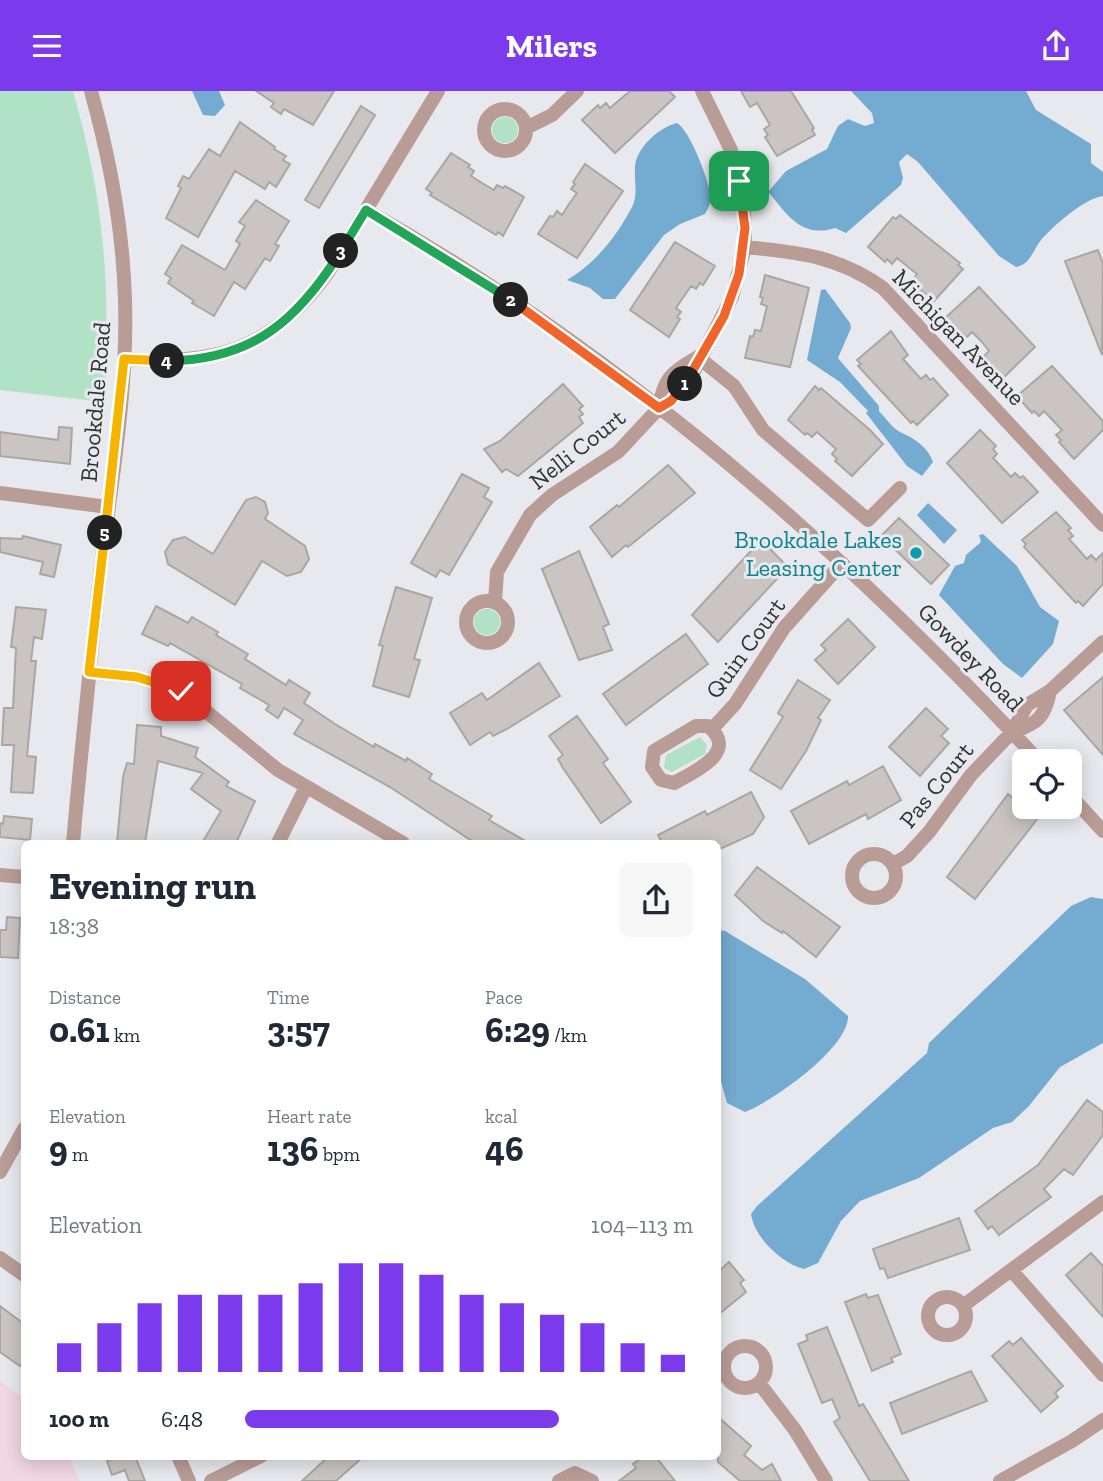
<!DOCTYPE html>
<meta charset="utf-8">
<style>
:root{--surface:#fff;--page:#f6f6f7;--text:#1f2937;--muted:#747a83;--accent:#7c3aed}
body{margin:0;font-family:"Zilla Slab",serif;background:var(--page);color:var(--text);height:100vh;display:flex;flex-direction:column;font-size:26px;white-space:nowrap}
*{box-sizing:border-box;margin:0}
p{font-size:23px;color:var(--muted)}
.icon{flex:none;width:38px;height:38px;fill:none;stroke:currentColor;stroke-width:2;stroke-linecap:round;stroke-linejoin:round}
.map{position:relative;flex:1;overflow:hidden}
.sheet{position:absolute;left:21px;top:749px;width:700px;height:620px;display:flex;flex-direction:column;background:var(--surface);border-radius:10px;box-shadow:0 4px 18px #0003}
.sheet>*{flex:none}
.fabs{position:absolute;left:1012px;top:658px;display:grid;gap:14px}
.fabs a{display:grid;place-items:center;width:70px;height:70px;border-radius:10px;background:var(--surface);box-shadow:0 4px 18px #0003;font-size:35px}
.pin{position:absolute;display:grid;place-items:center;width:60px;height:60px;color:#fff;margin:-30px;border-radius:14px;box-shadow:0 4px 10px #0006}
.km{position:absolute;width:35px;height:35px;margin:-18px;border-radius:50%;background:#222;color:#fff;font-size:19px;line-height:35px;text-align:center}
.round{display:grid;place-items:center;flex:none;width:74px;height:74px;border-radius:10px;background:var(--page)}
.headline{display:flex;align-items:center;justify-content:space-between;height:119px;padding:0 28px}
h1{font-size:38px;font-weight:700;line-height:52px}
.metrics{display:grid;grid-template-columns:repeat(3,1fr);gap:10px;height:119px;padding:7px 28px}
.metrics div{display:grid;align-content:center}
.metrics b{font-size:35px;font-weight:700}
.metrics small{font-size:19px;font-weight:400}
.metrics p{font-size:19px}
.chart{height:196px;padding:14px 28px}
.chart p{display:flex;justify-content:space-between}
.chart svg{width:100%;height:126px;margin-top:7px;stroke:var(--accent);stroke-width:6}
ul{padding:0 28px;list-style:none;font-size:23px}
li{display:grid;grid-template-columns:112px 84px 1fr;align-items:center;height:52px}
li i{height:18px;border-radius:9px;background:var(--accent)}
header{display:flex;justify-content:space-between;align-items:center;height:91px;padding:0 28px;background:var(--accent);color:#fff;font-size:32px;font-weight:700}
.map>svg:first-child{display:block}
.education{fill:#f0d7e1}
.green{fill:#b2e2c6}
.water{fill:#74abd0}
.building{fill:#cac5c2;stroke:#aaa6a2;stroke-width:2}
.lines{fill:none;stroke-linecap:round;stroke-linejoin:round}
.minor{stroke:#b99c96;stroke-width:14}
.split-1-casing{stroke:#fff;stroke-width:14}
.split-2-casing{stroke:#fff;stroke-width:14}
.split-3-casing{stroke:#fff;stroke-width:14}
.split-4-casing{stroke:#fff;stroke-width:14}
.split-5-casing{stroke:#fff;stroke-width:14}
.split-6-casing{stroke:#fff;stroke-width:14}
.split-1{stroke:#f0652b;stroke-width:9}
.split-2{stroke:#f0652b;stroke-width:9}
.split-3{stroke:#22a559;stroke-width:9}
.split-4{stroke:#22a559;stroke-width:9}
.split-5{stroke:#f5b400;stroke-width:9}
.split-6{stroke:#f5b400;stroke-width:9}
.culture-dot{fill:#0f9aa8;stroke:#e8e9ee;stroke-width:2.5}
.labels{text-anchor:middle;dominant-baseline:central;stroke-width:6;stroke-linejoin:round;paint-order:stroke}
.street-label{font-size:24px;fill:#313133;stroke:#e8e9ee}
.culture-label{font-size:24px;fill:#0d838f;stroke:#e8e9ee;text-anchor:end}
</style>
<header><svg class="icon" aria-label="menu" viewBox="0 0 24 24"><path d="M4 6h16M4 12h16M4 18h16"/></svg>Milers<svg class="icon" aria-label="share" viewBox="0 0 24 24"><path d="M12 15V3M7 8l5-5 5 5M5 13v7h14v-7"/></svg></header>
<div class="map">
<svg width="1103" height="1390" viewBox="0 0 1103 1390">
<rect width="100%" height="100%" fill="#e8e9ee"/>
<path class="education" d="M0,1289L24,1308V1365H68L80,1390H0Z"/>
<path class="green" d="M0,0H73C104,108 112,199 103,311L0,299Z
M492 39a13 13 0 1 1 26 0a13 13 0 1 1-26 0Z
M474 531a13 13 0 1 1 26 0a13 13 0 1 1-26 0Z
M700,646L707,654L705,663L672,681L664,677L666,664Z"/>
<path class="water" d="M192,0H219L225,14L215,25L203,24Z
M851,0H1026L1036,19L1091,53V72L1103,81V105C1085,107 1053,135 1041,149C1033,159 1030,174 1016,176L999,165L918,71L907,63L899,71L903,87L901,94L846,142L835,137C800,148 787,122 768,101L786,80L827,58L838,35L848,28L865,35L874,32L872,22Z
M677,32C690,39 711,94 711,108C711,111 707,120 705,123L680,133L664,144L615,208H603L590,197L567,189C595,173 618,144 633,114C638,102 634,89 635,76C636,57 659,36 677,32Z
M825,198L850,232L851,237L838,267L879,315V320C885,326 892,337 900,341C914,347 928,356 933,371L922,385L907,375L866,322L868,320L840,291L807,269L821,199Z
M928,412L957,439L944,453L917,424Z
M983,443L1017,475L1040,516L1059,530L1053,553L1022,587L1003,573L939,504L955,475L964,472L966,464L981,451L979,444Z
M1091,806L1103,808V952L1060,976L1029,1015L1012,1031L993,1037L919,1087L860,1110L841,1130L818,1172L804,1178C782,1173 754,1146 751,1123L757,1115L927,962L929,952L1071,815Z
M718,839L725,840L805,888L848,925C849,957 772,1011 745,1021L727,1012L718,980Z"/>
<path class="building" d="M256,0H334L313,34L284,18L281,23L271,16L274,12Z
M630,0H669L675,6L615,62L582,29L598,14L600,17L606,12L610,17Z
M741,0H791L814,37L812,39L815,44L777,65L765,46L768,44L764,38L770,34L757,12L750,16Z
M361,15L375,24L319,117L305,109Z
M240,31L275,56L274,58L286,65L283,69L290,73L276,96L269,91L265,98L235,80L198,146L166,127L181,97L178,95L183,85L189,88L209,58L220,65Z
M451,62L470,74L468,76L474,80L471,85L482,92L494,99L497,94L503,97L505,95L524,106L503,145L498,141L496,144L430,104L432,102L426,98Z
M585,73L623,100L577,167L538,143L550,125L553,126L557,120L562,124L569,113L577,102L571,98L575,93L573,91Z
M256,109L289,130L275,153L279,155L270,170L265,167L245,198L234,191L214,225L192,212L194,210L168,192L171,187L165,183L182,154L225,179L240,153L236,150L245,135L239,131Z
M900,124L960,172L958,174L963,178L934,210L917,196L918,194L913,189L917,183L897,167L892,173L887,168L885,171L868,156L893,126L896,128Z
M675,151L715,175L703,194L700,192L696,198L691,195L676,217L681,221L677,226L680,228L669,246L630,219Z
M1098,159L1103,173L1102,264L1065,170Z
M765,184L809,197L790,276L745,267L750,245L753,246L755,239L761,240L767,215L761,213L763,207L760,206Z
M979,196L1035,256L1001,289L986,272L988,270L984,265L989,260L981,250L972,241L967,246L961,241L959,243L945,227Z
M891,240L908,264L903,268L921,288L926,284L930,289L933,287L948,304L917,334L913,330L911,332L858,275L861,273L857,269Z
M1052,275L1103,330V339L1074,368L1059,351L1061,349L1056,344L1062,339L1044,320L1039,325L1034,320L1032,322L1017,305Z
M563,293L583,315L579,318L583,323L579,326L583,332L518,385L506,378L502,381L484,358L500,350Z
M815,295L819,299L821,297L870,339L883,353L852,385L835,370L837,368L832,363L836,358L817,341L812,346L807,342L805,344L788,329Z
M59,336L72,337L70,373L0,365V341L58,349Z
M980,339L996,355L993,358L997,363L993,367L1011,386L1015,382L1020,387L1023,385L1038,401L1002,432L947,372Z
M668,374L695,402L628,456L626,454L612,466L590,436L617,414L619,416Z
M462,383L489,397L484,406L492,411L449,484L440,479L436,486L411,472Z
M256,406L265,411L268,422L265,428L305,455L309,468L301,481L287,485L262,470L235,514L168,473L165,461L173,449L185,446L213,463L246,409Z
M1056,421L1071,437L1068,439L1073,445L1069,448L1087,468L1091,464L1096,469L1103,462V493L1083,515L1078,510L1076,512L1024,456L1026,453L1022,449Z
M899,427L949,474L931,493L881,445Z
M23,445L61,454L54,486L40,483L43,471L0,461V447L22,448Z
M761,449L788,476L718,551L692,524Z
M579,460L609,533L603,536L612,559L579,569L542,478Z
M396,496L432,507L414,568L420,569L409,606L373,595L383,555L379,554Z
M156,515L188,532L192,526L218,541L216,544L248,563L245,568L286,594L289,589L310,602L304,612L335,633L374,656L375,653L406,670L407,667L432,683L429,688L492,725L489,729L529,752H475L390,696L294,643L303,629L284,617L278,627L266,619L269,614L240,597L242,593L170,552L168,555L142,543Z
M16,516L46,519L42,548L34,546L31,570H36L27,665L36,666L33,702L11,701L14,654H2L4,617H13L16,557L11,556Z
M848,528L875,556L838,593L815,569L826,559L821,554Z
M686,543L708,573L626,634L603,603Z
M539,572L560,605L507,638L493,645L490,641L470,654L450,622L482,602L487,609Z
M1103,586V664L1064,619Z
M798,589L830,609L818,627L821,629L806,660L781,698L750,679L783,626L778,622Z
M926,617L948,638L941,645L949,652L920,685L889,656Z
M577,625L608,668L603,672L631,711L601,732L563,677L558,668L563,664L549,645Z
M137,634L161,636V645L198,657L195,666L229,691L226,695L255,710L236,752H202L221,720L191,698L203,682L158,670L145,752H117L123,686L127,672L134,673Z
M883,675L901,709L868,728L866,723L809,753L791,720L847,690L849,694Z
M751,701L764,726L753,743L718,759V752H662L658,744L705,720L707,724Z
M1008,703L1038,727L975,808L947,786Z
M4,725L32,728L30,749L0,746V732L3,733Z
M757,776L840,836L816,866L783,840L782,842L763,830L735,804Z
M7,826L20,827L18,867L0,866V839H6Z
M1087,1009L1103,1021V1044L1073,1084L1064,1078L1044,1098L1051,1106L999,1144L992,1135L988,1138L975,1120L1038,1074Z
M959,1127L970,1159L888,1187L884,1177L880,1178L873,1158Z
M1091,1162L1103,1175V1226L1066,1184Z
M729,1171L744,1189L740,1192L746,1201L718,1224V1181Z
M866,1203L868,1207L878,1204L901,1263L891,1267L893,1271L872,1280L845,1211Z
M0,1215L24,1233V1269L20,1275L0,1261Z
M827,1236L859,1315L863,1313L909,1390H870L834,1331L840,1327L832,1308L822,1312L798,1253L808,1249L806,1244Z
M1021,1247L1063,1295L1055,1302L1058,1306L1041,1321L992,1265L1009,1250L1013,1254Z
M971,1280L987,1310L902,1343L890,1312Z
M718,1326L751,1355L744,1364L762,1379L772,1373L781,1390H740L718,1371Z
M118,1365H135L145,1390H129L125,1379L112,1384L107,1370Z
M329,1365H364L336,1390H302Z
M644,1365H655L675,1390H619L636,1377L633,1373Z"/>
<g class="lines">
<path class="minor" d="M484 39a21 21 0 1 1 42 0a21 21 0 1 1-42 0Z
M526,37L552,24L577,0
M366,119C620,262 842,457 1039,670
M745,156C797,161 839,165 883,197L1103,434
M698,266L734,295L763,339L868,429L900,397
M124,268C214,275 272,259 327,183L438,0
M659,317C664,285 672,282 698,266
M0,402L108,416
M466 531a21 21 0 1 1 42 0a21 21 0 1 1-42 0Z
M495,511L497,481L530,424L552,404L618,361L659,317L671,310L693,282L732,206L745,156L744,117L731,59L702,0
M89,581L137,586L181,600L278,679L403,752
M696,635H708C740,661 694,681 674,692L661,689L652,676L654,660Z
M712,638L735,613L784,537L842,472
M1012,641C1037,633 1045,627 1050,600
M1069,703L1103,740
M73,752C81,663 90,573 100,483C111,393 128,301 125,209C123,138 110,68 91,0
M278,752L306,696
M852 785a22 22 0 1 1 44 0a22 22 0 1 1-44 0Z
M893,773L907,765L929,741L971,684L1012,641L1027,614L1050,600L1103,551
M0,784L24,786
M0,1081L24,1038
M0,1167L24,1184
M1012,1180L1103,1284
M928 1225a19 19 0 1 1 38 0a19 19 0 1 1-38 0Z
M964,1214L1103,1111
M724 1276a21 21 0 1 1 42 0a21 21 0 1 1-42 0Z
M759,1292L795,1339L826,1390
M178,1365L189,1390
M211,1390L261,1365
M559,1390L575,1382L592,1390
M1000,1390L1072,1350L1103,1329"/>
</g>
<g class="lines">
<defs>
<path id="split-1" d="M685,293L724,225L739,183L745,137L739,90"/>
<path id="split-2" d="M511,209L659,317L671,310L685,293"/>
<path id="split-3" d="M341,160L366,119L511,209"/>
<path id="split-4" d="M167,270C253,269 298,229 341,160"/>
<path id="split-5" d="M105,442L124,268L167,270"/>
<path id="split-6" d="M105,442L89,581L137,586L181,600"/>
</defs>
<use href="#split-1" class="split-1-casing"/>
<use href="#split-2" class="split-2-casing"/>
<use href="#split-3" class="split-3-casing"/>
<use href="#split-4" class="split-4-casing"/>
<use href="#split-5" class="split-5-casing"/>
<use href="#split-6" class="split-6-casing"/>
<use href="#split-1" class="split-1"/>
<use href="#split-2" class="split-2"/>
<use href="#split-3" class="split-3"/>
<use href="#split-4" class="split-4"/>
<use href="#split-5" class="split-5"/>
<use href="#split-6" class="split-6"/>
</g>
<circle class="culture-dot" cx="916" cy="462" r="7"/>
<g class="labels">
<g class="street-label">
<text transform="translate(959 246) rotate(46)">Michigan Avenue</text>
<text transform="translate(95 311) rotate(-85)">Brookdale Road</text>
<text transform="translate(577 358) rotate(-38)">Nelli Court</text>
<text transform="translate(745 557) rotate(-54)">Quin Court</text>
<text transform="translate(971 566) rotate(46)">Gowdey Road</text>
<text transform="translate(936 694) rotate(-51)">Pas Court</text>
</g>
<g class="culture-label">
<text x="902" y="448">Brookdale Lakes<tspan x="902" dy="28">Leasing Center</tspan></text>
</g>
</g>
</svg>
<div class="fabs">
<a><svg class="icon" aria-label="locate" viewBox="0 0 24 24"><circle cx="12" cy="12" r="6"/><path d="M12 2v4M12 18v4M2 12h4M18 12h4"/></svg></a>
</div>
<div class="pin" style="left:739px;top:90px;background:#1e9e55"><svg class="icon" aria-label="arrive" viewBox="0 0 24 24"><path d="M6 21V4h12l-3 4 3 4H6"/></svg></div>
<div class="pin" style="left:181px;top:600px;background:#d93025"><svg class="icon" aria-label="check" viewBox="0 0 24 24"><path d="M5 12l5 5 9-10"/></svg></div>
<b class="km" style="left:685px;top:293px">1</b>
<b class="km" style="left:511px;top:209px">2</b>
<b class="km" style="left:341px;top:160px">3</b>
<b class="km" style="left:167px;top:270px">4</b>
<b class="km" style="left:105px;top:442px">5</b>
<section class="sheet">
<div class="headline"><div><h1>Evening run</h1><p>18:38</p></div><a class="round"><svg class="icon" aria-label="share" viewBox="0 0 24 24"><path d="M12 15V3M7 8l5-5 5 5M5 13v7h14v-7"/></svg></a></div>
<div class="metrics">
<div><p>Distance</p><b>0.61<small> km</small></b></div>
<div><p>Time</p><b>3:57</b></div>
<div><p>Pace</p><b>6:29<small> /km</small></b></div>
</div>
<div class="metrics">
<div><p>Elevation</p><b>9<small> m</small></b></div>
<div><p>Heart rate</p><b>136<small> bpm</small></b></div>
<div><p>kcal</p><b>46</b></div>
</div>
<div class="chart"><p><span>Elevation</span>104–113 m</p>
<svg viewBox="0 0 160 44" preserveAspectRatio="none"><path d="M5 44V34M15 44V27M25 44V20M35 44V17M45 44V17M55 44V17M65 44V13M75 44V6M85 44V6M95 44V10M105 44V17M115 44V20M125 44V24M135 44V27M145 44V34M155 44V38"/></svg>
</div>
<ul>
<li><b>100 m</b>6:48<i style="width:70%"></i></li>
</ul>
</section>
</div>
